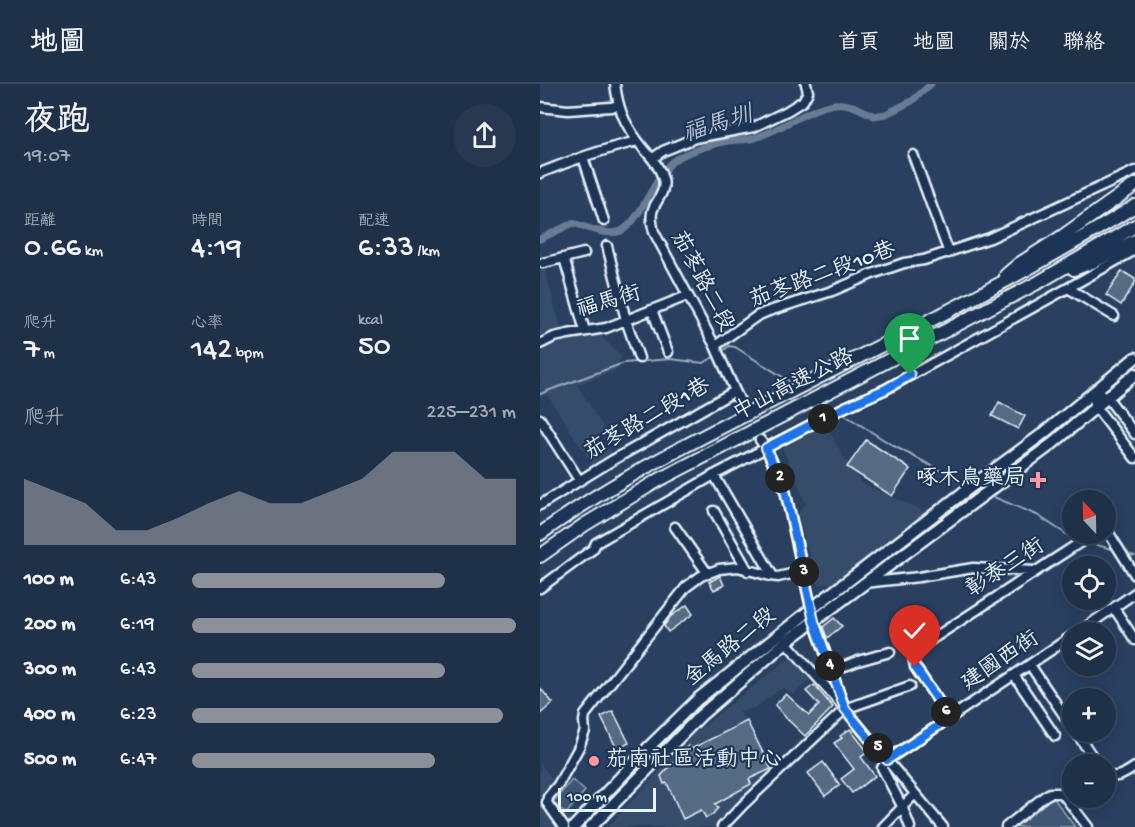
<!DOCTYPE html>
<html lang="zh-TW">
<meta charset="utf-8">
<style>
:root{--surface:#1f3049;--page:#273850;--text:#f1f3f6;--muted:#a1a9b4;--line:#3c4b61;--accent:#8c9099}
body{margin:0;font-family:"Gochi Hand","LXGW WenKai TC",sans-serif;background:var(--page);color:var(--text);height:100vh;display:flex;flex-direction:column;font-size:22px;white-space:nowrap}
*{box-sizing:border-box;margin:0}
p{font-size:20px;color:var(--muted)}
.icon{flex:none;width:33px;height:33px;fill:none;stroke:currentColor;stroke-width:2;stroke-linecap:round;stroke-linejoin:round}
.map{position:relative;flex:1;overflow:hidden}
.sheet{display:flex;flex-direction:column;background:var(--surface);width:540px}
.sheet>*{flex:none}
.needle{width:39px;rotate:338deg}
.buttons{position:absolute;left:522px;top:406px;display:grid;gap:12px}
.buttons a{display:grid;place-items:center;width:54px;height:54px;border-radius:50%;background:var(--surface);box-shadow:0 3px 15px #0003,0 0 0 2px var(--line);font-size:30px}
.scale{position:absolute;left:18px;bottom:15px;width:98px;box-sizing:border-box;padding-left:6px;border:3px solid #e8f1f8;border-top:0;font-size:16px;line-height:21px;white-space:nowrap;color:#e8f1f8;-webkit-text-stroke:4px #1d3557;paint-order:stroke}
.pin{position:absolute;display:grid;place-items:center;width:51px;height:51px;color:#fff;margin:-62px -26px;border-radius:50% 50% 50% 0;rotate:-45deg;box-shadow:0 0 6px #0007}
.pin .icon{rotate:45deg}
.km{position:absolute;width:30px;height:30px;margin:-15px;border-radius:50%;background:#222;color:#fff;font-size:16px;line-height:30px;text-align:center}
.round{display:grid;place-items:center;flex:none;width:63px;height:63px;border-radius:32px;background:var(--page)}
.head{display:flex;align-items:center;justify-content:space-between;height:102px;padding:0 24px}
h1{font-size:33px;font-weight:600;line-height:45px}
.stats{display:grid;grid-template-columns:repeat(3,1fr);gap:9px;height:102px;padding:6px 24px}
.stats div{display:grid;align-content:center}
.stats b{font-size:30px;font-weight:600}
.stats small{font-size:16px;font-weight:400}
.stats p{font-size:16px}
.chart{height:168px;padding:12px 24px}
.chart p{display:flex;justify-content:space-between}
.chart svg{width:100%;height:108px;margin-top:6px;fill:var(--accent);opacity:.7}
ul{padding:0 24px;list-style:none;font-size:20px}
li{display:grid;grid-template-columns:96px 72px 1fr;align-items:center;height:45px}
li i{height:15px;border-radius:8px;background:var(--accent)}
header{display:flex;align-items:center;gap:36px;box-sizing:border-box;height:84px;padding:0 30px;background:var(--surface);border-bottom:2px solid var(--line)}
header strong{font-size:28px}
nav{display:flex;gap:33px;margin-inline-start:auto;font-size:21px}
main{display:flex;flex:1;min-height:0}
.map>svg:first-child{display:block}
.built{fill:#364d6b}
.green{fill:#415774;stroke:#94a4b6;stroke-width:1.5}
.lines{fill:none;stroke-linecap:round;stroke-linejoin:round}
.stream{stroke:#9dabbd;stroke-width:2}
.canal{stroke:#6b7c95;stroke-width:7}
.building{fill:#556a83;stroke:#e8f1f8;stroke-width:1.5}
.minor-tunnel{stroke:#465b78;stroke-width:8;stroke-dasharray:8 4;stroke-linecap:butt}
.minor-casing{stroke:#e8f1f8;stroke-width:13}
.major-casing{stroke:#e8f1f8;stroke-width:15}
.highway-casing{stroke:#e8f1f8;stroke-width:16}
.minor{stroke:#1d3557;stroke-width:8}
.major{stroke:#1d3557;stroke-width:10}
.highway{stroke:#1d3557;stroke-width:12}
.route-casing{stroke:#fff;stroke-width:12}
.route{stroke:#1a73e8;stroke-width:8}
.poi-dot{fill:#ff9aa2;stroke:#1d3557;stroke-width:2}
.labels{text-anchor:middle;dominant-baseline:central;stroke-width:4.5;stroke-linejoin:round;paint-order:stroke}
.street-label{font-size:22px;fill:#e8f1f8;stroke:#1d3557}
.poi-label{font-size:22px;fill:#e8f1f8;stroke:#1d3557;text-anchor:end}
.water-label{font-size:24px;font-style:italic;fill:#b6c2d0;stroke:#1d3557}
</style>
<header>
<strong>地圖</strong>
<nav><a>首頁</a><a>地圖</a><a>關於</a><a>聯絡</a></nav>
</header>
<main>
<section class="sheet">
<div class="head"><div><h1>夜跑</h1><p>19:07</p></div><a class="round"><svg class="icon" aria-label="share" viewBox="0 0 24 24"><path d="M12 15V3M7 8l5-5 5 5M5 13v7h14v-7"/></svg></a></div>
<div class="stats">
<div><p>距離</p><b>0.66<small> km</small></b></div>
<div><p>時間</p><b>4:19</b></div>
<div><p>配速</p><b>6:33<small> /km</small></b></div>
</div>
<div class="stats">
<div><p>爬升</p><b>7<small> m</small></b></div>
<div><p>心率</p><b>142<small> bpm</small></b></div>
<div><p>kcal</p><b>50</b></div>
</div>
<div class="chart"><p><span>爬升</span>225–231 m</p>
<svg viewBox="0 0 160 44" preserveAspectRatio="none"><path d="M0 44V17L10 22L20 27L30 38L40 38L50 33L60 27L70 22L80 27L90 27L100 22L110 17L120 6L130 6L140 6L150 17L160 17V44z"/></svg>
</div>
<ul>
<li><b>100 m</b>6:43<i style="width:78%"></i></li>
<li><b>200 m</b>6:19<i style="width:100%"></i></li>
<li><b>300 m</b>6:43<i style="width:78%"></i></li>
<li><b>400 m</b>6:23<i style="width:96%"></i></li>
<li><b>500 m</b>6:47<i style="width:75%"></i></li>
</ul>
</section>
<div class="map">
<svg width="595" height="743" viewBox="0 0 595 743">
<rect width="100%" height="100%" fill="#294061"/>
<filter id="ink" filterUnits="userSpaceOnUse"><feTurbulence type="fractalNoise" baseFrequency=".0167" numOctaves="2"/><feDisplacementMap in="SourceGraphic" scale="12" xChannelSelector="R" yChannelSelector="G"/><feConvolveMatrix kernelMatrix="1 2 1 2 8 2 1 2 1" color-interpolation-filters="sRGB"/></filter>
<g filter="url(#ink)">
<path class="built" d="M0,165L23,254L58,249L81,272L76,286L37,301L65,346L59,351L63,360L73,370L56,386L7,310L0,313Z
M286,341L303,372L321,399L388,429L298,497L280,501L276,497L258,429L266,419L242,363Z
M252,572L271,595L253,611L244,603L214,624L199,628L206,636L232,681L235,692L184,743H68L156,648Z
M0,679L22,707L15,718L33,735L26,743H0Z"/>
<path class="green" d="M32,696L45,707L26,730L13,718Z
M512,712L535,743H473Z"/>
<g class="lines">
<path class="stream" d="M180,269L189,262L195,263L254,300
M0,310L15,304L84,279L130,275L164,279L175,272
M282,317L295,325
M300,328L352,361L428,401
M449,411L497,431L532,454L538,455
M546,458L575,466
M586,470L595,472"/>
<path class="canal" d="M0,155L33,139C47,143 67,153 81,147C101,137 114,93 133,77C143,69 175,59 188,57C196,56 204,56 211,55C240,48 266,24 295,20C309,18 322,26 334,32L346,30L372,17L391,0"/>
</g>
<path class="building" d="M582,187L595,195V199L581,221L566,211Z
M459,318L485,332L478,345L452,332Z
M326,356L370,385L352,412L307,383Z
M180,492L184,501L174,506L169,498Z
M147,521L153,530L128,548L124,542L130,533Z
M294,534L302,542L287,554L283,543Z
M274,601L293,623L265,652L245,633L235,621L246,610L269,631L279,621L266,607Z
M0,604L13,619L0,630Z
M73,627L89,659L77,665L61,633Z
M207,637L231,685L209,695L211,700L175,720L178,724L172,731L166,734L161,726L143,735L127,699L124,700L121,692L148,662L149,666Z
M310,645L328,668L321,673L335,692L312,709L301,695L314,685L294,659L302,654L300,652Z
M283,678L300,701L285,712L268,689Z"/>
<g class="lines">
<path class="minor-tunnel" d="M200,317L217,350"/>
<defs>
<path id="minor" d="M75,0C78,23 83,37 97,56C106,69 119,79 123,95C126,107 118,114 113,125C110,132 112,140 114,148L175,262L195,307L200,317
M0,23L28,26L71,23L78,21
M373,71L409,169
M43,73L64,137
M113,74L123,67L155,54L214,43L247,27L263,17L268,8L266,0
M0,89C32,76 64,65 97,57
M67,162L86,236L99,274
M24,174L45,247
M3,179L44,169
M528,204L595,166
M112,226L128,268
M0,260L14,253L28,250L66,244L147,212
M175,262L217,232L226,228L292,207L332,190L364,179L384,176L450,154L595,87
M552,309L556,323L595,374
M552,309L567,313L595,350
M0,335L39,396
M220,356L226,364L245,406L274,537L305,625L347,676L342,684L362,722L370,743
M174,391L233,492
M0,421L73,376L195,307
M174,427L208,487
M135,443L168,490
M566,448L570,451L595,491
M324,499L379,493L433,484L495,487
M0,504L53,465L56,459L174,391L303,324L346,305L528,204L574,232
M574,524L595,556
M537,549L595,509
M246,558L302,621
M490,581L532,643
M292,587L318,577L350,568
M474,591L515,652
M410,634L375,583C372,574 374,570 380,563L553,450
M536,648L558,681
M566,690C575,696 586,689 595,683
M24,743L7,719L8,713L18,701L39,663L45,647L44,637L45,631L146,503L161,492L179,485L198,483L230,492L238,493L264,487
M182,743L204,720L305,625L370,602
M343,743L375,710
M403,743L347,676L532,552
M466,743L505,712L510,709H522L548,743"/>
<path id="major" d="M34,743L110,662L158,615L279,519L428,405L504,349L595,274
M51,743L161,631L246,558L512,360L595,290"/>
<path id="highway" d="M534,185L552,178L595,157
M466,191L479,180L523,152L595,101
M0,450C74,396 158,355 240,313C359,252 481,193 595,122
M0,472L44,441L117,397L499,198L595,142"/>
</defs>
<use href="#minor" class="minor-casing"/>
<use href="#major" class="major-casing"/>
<use href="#highway" class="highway-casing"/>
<use href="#minor" class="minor"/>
<use href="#major" class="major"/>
<use href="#highway" class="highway"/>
</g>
</g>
<g class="lines" filter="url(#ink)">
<defs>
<path id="route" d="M370,291L346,305L303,324L226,364L245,406L274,537L305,625L347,676L410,634L375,583"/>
</defs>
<use href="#route" class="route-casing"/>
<use href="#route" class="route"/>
</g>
<g class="poi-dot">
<path d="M495 387h6v6h6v6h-6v6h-6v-6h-6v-6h6z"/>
<circle cx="54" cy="677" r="6"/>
</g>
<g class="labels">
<g class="street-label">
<text transform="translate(283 192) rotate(-20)">茄苳路二段10巷</text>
<text transform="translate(161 198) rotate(62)">茄苳路二段</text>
<text transform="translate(69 219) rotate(-16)">福馬街</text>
<text transform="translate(254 302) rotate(-27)">中山高速公路</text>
<text transform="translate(108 336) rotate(-30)">茄苳路二段1巷</text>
<text transform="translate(466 485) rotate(-33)">彰泰三街</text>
<text transform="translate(191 564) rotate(-39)">金馬路二段</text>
<text transform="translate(461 578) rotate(-34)">建國西街</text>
</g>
<g class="poi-label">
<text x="486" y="396">啄木鳥藥局</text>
<text x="66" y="677" text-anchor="start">茄南社區活動中心</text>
</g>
<g class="water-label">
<text transform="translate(178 42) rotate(-17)">福馬圳</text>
</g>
</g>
</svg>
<div class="buttons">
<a><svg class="needle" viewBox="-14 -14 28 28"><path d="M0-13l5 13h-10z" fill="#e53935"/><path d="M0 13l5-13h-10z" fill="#a1a9b4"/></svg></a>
<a><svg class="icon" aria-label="locate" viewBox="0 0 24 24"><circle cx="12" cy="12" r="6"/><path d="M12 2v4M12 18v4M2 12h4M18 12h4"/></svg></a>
<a><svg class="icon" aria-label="layers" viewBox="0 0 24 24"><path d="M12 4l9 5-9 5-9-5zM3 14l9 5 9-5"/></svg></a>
<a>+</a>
<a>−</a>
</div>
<div class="scale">100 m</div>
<div class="pin" style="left:370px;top:291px;background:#1e9e55"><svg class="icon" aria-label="arrive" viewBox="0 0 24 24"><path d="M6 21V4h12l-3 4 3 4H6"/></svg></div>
<div class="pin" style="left:375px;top:583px;background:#d93025"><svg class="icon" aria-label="check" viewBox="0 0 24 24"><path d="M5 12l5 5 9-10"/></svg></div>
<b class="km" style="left:283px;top:335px">1</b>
<b class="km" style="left:240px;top:394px">2</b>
<b class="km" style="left:264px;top:488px">3</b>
<b class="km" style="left:290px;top:582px">4</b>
<b class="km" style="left:338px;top:664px">5</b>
<b class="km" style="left:406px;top:628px">6</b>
</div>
</main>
